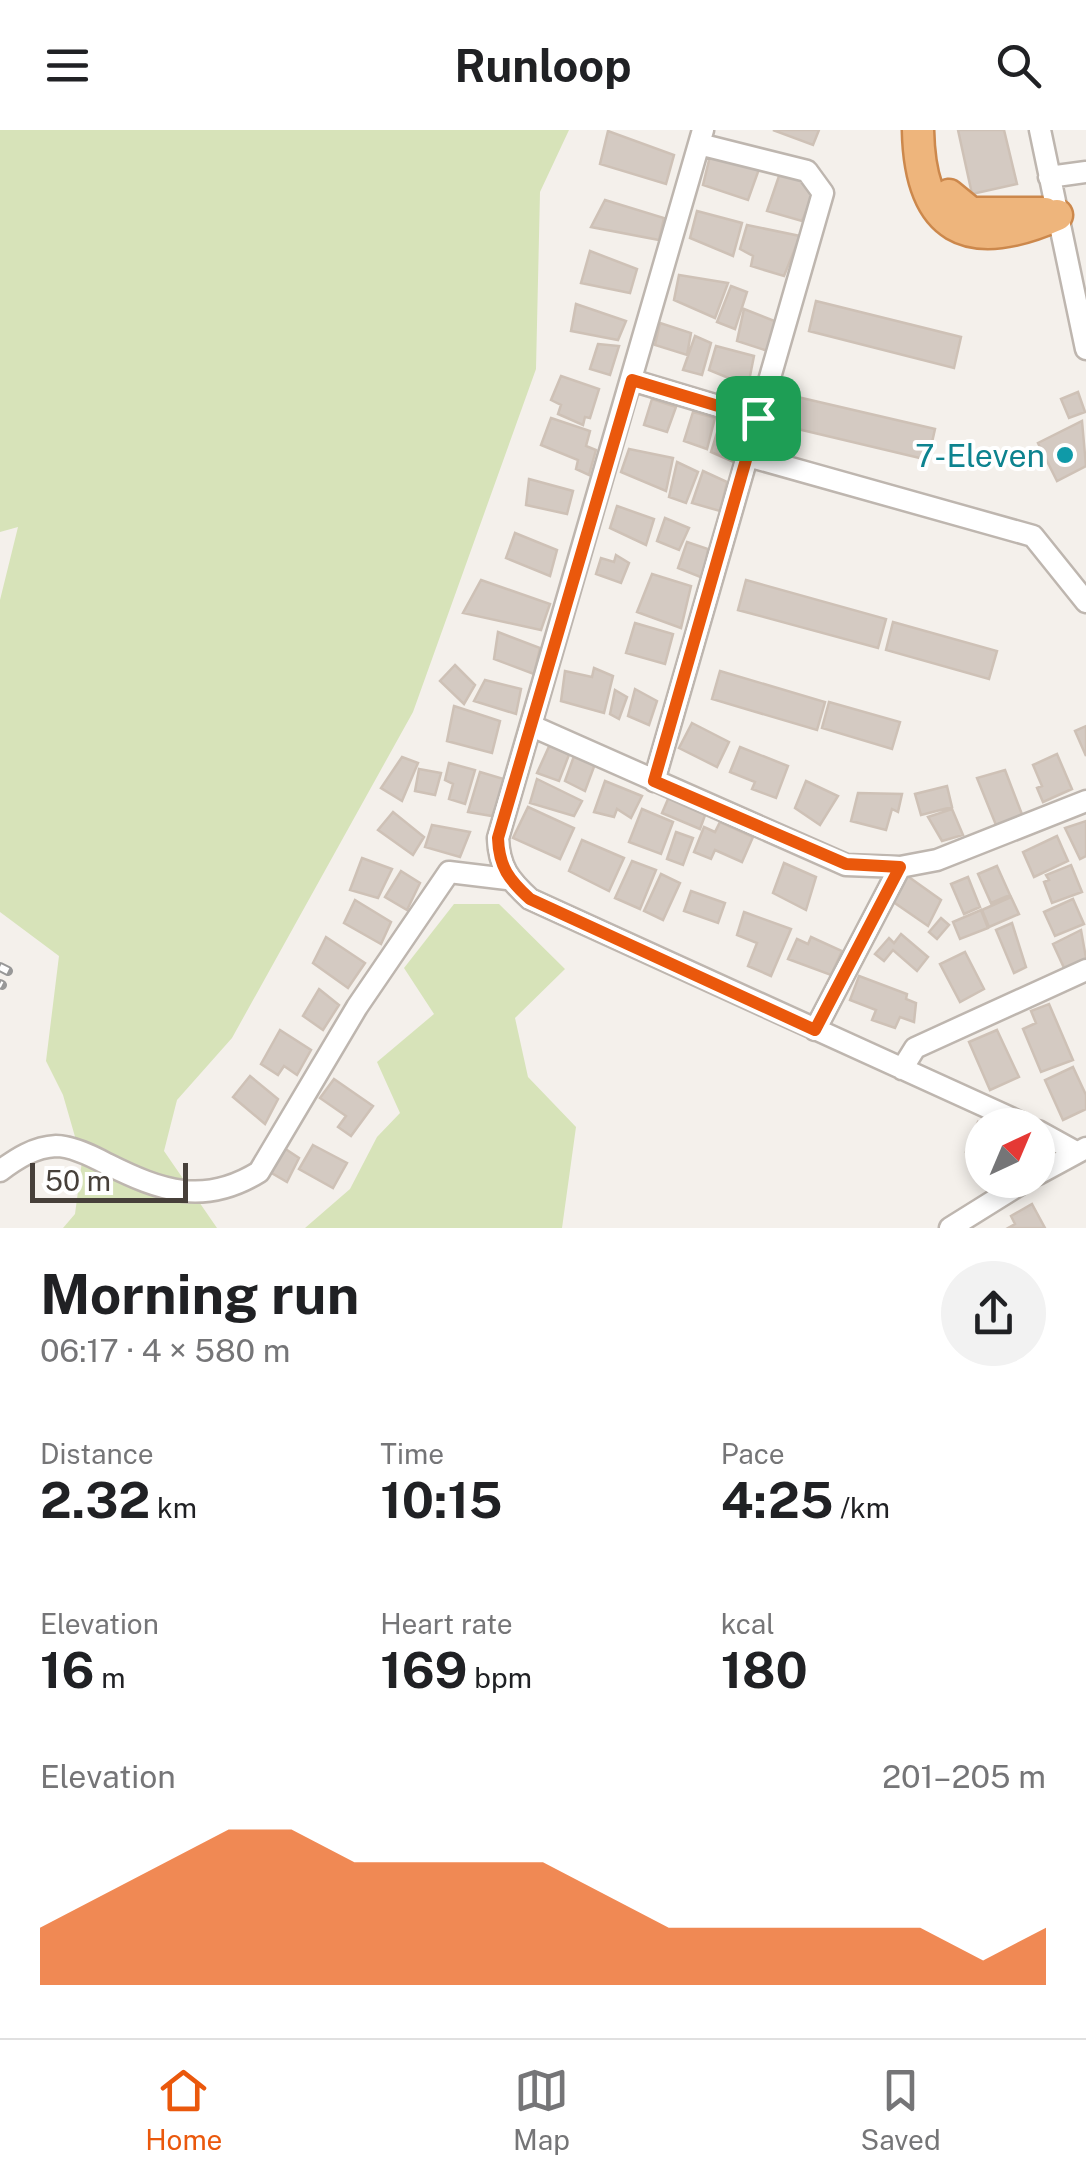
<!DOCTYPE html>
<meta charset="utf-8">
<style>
:root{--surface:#fff;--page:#f2f2f2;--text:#202124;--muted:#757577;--line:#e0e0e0;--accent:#ea580c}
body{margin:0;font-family:"Public Sans",sans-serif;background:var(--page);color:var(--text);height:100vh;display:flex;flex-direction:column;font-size:38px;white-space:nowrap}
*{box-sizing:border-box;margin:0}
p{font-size:32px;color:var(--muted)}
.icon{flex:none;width:55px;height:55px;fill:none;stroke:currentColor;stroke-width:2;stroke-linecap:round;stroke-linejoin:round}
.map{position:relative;height:1098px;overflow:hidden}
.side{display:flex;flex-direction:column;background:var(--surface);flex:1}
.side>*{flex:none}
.needle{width:65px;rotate:44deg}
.buttons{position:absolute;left:965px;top:978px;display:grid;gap:20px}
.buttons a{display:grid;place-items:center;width:90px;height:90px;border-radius:50%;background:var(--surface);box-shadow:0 5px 15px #0003;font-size:50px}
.scale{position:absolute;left:30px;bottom:25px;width:158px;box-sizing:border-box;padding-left:10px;border:5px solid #47403a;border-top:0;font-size:28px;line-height:35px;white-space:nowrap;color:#47403a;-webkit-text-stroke:8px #fff;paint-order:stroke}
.pin{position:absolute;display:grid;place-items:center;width:85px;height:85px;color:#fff;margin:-42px;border-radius:20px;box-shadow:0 5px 15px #0006}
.round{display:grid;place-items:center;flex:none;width:105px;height:105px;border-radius:52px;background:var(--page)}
.headline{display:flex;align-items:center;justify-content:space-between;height:170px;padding:0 40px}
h1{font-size:55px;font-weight:700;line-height:75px}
.figures{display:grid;grid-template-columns:repeat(3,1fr);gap:15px;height:170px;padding:10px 40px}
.figures div{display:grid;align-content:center}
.figures b{font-size:50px;font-weight:700}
.figures small{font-size:28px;font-weight:400}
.figures p{font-size:28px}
.chart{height:280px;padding:20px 40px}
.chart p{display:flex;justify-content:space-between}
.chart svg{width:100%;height:180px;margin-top:10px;fill:var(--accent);opacity:.7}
header{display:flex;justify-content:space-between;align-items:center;height:130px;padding:0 40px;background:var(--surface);font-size:45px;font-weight:700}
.tabs{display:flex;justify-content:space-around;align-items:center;height:140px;border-top:2px solid var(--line);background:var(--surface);font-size:28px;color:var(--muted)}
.tabs a{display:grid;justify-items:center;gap:5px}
.tabs .active{color:var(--accent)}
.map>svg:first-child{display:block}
.green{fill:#d7e3b9}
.building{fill:#d4cac2;stroke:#cec1b6;stroke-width:2.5}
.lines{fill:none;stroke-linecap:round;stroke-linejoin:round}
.minor-casing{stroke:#beb6af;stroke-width:25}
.highway-casing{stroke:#cc884c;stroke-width:35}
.minor{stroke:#fff;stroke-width:20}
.highway{stroke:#eeb57c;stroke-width:30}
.rail-casing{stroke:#989898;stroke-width:10}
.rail{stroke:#fff;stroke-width:6;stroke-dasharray:19;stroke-linecap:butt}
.route-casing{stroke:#fff;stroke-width:20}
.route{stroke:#ea580c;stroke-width:12}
.culture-dot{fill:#0f9aa8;stroke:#fff;stroke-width:4}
.labels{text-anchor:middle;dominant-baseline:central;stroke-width:8;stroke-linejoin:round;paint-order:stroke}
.culture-label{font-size:32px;fill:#0d838f;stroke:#fff;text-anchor:end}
</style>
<header><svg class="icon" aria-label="menu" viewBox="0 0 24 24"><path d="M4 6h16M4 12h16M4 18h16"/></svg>Runloop<svg class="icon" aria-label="search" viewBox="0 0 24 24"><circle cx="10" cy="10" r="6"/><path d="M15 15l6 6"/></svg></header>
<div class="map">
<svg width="1086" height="1098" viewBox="0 0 1086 1098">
<rect width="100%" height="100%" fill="#f4f0eb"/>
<path class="green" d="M0,0H569L540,62L536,239L413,582L232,908L177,970L164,1021L217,1098H63L75,1084L82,1031L63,965L46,931L59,826L0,782V470L18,397L0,402Z
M454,774H499L565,839L515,888L528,947L576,997L562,1098H305L350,1059L377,1007L400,983L377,932L434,884L404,838Z"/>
<path class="building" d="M773,0H819L813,15Z
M958,0H1004L1017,54L972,64Z
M608,1L674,25L666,54L600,34Z
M710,26L759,39L748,70L703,55Z
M780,43L817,54L802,91L767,81Z
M605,70L664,88L659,110L591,97Z
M697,81L742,93L733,126L690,108Z
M747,95L800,106L784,146L751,136L753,126L740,119Z
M590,121L637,139L630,163L581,153Z
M679,145L728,153L715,188L674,170Z
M731,156L747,162L735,199L717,192Z
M816,171L961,207L954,238L809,201Z
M576,174L626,191L618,210L571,201Z
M744,179L777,192L768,221L737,211Z
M660,193L691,203L687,225L655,215Z
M695,206L711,213L702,245L683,240Z
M598,214L619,216L610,245L590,239Z
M716,216L754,226L748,256L709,240Z
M561,246L599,259L590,288L585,287L583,295L558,284L561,275L551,270Z
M1078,262L1085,282L1069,288L1061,269Z
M789,265L935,299L928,330L781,295Z
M652,269L676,277L667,302L644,295Z
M693,282L715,288L707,319L684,311Z
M551,288L590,301L586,316L596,320L589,345L576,339L578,330L541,315Z
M721,290L743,295L736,333L711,322Z
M1082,291L1086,336L1057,351L1038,313Z
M629,319L673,328L666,361L621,342Z
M677,332L698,342L686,373L669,367Z
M703,341L727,352L720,381L692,373Z
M529,349L573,361L567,384L526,375Z
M617,376L654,389L646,415L610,398Z
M665,388L689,398L679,420L657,411Z
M515,403L557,420L550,446L506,428Z
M687,412L708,419L703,448L678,438Z
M616,425L629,433L621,453L596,444L601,428L614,432Z
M652,444L691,456L681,498L637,482Z
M481,450L550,474L541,500L463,483Z
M746,450L886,489L878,518L738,480Z
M893,492L997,521L989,549L886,520Z
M635,493L673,504L665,534L626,523Z
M498,502L540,518L534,544L494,529Z
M455,535L475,555L464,574L440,551Z
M594,538L613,546L604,583L561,571L565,541L592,547Z
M720,541L825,572L817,600L712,569Z
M485,550L521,559L516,584L474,571Z
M635,559L657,571L649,595L628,586Z
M615,560L627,567L619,589L610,584Z
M829,572L900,592L892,619L822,598Z
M454,576L500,591L492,623L447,611Z
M692,593L729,612L717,637L679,618Z
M1086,596V626L1075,601Z
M551,612L570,622L559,651L537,643Z
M740,617L788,636L776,668L752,659L755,652L730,642Z
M1057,624L1072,659L1043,672L1037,658L1042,656L1033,635Z
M574,626L595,634L585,661L565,651Z
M402,627L418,633L402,671L381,658Z
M449,633L475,640L465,674L449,669L453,654L445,650Z
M419,639L441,643L435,665L415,661Z
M1005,640L1023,687L996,695L977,648Z
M480,642L507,650L492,686L468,682Z
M537,649L582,671L574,686L530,673Z
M605,651L642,666L631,688L617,679L614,687L594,682Z
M806,651L838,666L820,695L795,678Z
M947,656L952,677L921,685L915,664Z
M671,662L708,677L700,699L662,683Z
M858,663L902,664L898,682L892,679L886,700L851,691Z
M528,677L574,698L560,729L513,708Z
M642,679L673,692L661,724L629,712Z
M952,679L963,705L942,711L928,687Z
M393,682L424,707L413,725L378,700Z
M1086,691V726L1080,729L1065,698Z
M720,692L753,707L742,732L715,720L711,729L694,722L704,697L715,702Z
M432,695L470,702L460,727L425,717Z
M676,702L693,708L683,735L667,729Z
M1057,706L1068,731L1034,747L1023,722Z
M582,710L624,728L609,761L569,741Z
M362,728L392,739L378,768L350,760Z
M632,731L656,740L640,779L615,768Z
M784,733L816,747L806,780L773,763Z
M1071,735L1082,762L1052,773L1044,752L1049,750L1046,745Z
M997,736L1010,765L991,773L978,744Z
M401,741L420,753L407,780L385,767Z
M661,744L680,753L663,790L644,781Z
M906,745L941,770L928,796L892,771Z
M968,747L980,777L964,784L951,754Z
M691,761L725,773L718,793L684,781Z
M1011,767L1019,784L989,797L982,780Z
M1073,769L1084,794L1055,806L1044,782Z
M355,770L391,792L381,814L344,793Z
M981,780L988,798L960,809L953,792Z
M744,782L791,799L771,846L748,836L757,813L737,805Z
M941,788L949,795L937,809L929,802Z
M1012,793L1026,837L1014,843L996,800Z
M1081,800L1086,828L1065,840L1053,814Z
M901,804L928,827L917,841L893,820L884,831L875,824L889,808L894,813Z
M326,807L365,833L348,858L313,833Z
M811,807L842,821L831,845L788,829L797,809L808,814Z
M965,822L984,859L960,872L940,834Z
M859,846L907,864L906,869L916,873L914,892L900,887L895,898L872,890L876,880L850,870Z
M319,859L339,875L323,900L303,886Z
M1049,874L1073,930L1041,942L1023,899L1036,893L1031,881Z
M280,900L311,920L297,945L284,936L278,945L261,934Z
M997,900L1019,947L990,960L969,912Z
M1073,937L1086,965V979L1063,990L1045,950Z
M250,946L278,969L265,994L233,967Z
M334,949L373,976L351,1006L338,997L346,986L320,968Z
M978,992L985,995L982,1030L966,1022Z
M313,1015L347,1033L333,1058L299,1039Z
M284,1018L299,1028L287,1052L270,1042Z
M1032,1074L1045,1098H1008L1015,1094L1011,1086Z"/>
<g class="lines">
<defs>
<path id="minor" d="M703,0L498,708C499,737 509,750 530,769L1026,995
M1040,0L1086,219
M1049,47L1086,42
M631,250L758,288
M748,326L1033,406L1086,472
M532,596L846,735L900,737L937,730L1086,671
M654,651L823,63L807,41L699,14
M815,900L900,737
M902,939L915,918L1086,840
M1038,1001L1076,1022
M0,1041C16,1029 34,1017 56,1016C72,1016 92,1026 107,1034C161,1061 204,1076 259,1042L357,877L449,742L507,749
M1038,1044L1086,1018
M950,1098L1027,1050"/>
<path id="highway" d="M918,0C920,99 967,125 1057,85
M949,65L971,83H1045"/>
</defs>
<use href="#minor" class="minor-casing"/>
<use href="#highway" class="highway-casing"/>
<use href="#minor" class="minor"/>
<use href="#highway" class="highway"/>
<defs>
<path id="rail" d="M0,837L8,841
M0,854L2,855"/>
</defs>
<use href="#rail" class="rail-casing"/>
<use href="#rail" class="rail"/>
</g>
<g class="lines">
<defs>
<path id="route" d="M632,250L758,288L654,651L846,734L900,737L815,900L530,769C509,750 499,737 498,708Z"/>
</defs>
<use href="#route" class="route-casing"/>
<use href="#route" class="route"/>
</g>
<circle class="culture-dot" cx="1065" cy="325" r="10"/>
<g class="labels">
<g class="culture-label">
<text x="1045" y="325">7-Eleven</text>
</g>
</g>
</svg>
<div class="buttons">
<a><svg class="needle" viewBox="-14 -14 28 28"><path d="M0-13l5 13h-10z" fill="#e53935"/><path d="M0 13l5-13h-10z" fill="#757577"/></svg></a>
</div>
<div class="scale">50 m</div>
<div class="pin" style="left:758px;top:288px;background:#1e9e55"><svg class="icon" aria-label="arrive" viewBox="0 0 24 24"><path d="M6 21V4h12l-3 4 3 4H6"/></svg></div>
</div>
<section class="side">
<div class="headline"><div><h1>Morning run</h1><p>06:17 · 4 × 580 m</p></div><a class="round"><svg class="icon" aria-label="share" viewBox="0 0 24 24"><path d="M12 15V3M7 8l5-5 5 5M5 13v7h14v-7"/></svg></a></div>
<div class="figures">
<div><p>Distance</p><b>2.32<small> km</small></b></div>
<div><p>Time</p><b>10:15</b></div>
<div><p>Pace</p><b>4:25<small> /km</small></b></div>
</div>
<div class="figures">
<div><p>Elevation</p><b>16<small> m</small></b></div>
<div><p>Heart rate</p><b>169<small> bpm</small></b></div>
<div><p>kcal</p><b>180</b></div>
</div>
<div class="chart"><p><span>Elevation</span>201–205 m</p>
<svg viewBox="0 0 160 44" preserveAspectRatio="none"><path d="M0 44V30L10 22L20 14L30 6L40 6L50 14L60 14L70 14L80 14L90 22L100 30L110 30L120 30L130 30L140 30L150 38L160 30V44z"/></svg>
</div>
</section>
<nav class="tabs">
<a class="active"><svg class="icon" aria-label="home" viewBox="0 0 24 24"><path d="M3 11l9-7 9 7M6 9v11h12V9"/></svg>Home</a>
<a><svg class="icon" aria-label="map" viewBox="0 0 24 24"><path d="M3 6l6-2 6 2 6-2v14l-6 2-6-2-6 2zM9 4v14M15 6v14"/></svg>Map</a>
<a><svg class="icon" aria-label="saved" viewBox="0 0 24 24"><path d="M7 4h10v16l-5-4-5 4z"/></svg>Saved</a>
</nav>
